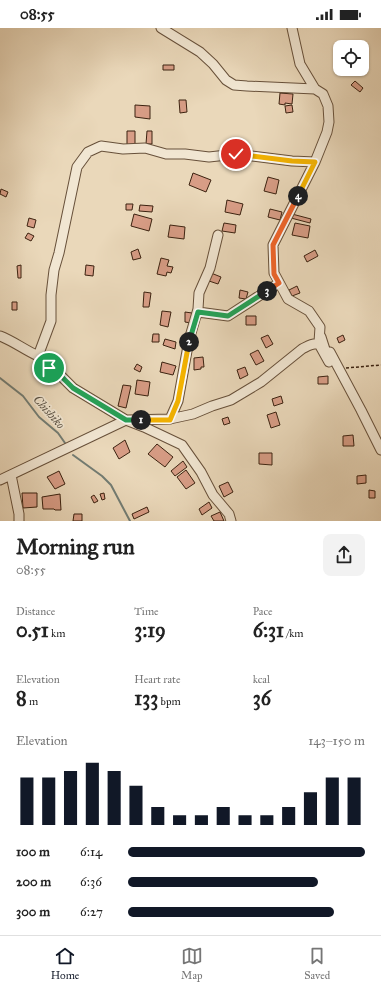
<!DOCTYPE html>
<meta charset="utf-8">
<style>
:root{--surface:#fff;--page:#f2f2f2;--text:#222;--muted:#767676;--line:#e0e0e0;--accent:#111827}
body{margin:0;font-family:"IM FELL Great Primer",serif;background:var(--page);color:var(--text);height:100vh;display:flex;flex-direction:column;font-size:15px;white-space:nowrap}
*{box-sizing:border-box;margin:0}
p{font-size:13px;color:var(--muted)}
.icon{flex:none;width:22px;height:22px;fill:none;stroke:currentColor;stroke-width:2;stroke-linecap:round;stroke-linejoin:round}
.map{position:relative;height:493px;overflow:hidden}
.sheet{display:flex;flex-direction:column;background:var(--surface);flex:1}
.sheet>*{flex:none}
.tools{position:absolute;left:333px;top:12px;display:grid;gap:8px}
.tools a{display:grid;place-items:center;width:36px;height:36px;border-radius:8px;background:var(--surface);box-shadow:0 1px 3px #0004;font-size:20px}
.pin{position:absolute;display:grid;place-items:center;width:34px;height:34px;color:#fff;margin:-17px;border:2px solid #fff;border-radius:50%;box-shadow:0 1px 4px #0007}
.km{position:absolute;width:20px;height:20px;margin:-10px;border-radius:50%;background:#222;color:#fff;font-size:11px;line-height:20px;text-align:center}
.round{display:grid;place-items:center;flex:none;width:42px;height:42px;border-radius:8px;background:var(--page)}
.head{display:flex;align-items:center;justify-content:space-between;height:68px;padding:0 16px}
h1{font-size:22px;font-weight:700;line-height:30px}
.figures{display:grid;grid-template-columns:repeat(3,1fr);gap:6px;height:68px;padding:4px 16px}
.figures div{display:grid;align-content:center}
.figures b{font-size:20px;font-weight:700}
.figures small{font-size:11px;font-weight:400}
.figures p{font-size:11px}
.chart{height:112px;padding:8px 16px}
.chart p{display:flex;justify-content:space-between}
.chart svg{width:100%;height:72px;margin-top:4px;stroke:var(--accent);stroke-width:6}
ul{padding:0 16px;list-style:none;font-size:13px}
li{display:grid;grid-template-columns:64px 48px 1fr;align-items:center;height:30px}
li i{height:10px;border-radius:5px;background:var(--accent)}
.status{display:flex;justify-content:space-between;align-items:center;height:28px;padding:0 20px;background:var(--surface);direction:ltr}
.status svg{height:11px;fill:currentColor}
.menu{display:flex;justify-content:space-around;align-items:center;height:56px;border-top:1px solid var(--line);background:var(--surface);font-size:11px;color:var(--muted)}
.menu a{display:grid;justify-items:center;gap:2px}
.menu .on{color:var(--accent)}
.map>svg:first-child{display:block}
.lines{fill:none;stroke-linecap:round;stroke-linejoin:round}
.stream{stroke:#737d74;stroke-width:2}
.building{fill:#d89d86;stroke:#3b2210}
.minor-casing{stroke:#67503a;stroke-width:11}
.path{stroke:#3b2210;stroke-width:1.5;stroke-dasharray:3 2;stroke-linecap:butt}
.minor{stroke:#f1e6d2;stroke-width:9}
.split-1-casing{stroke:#fff;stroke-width:8}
.split-2-casing{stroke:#fff;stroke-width:8}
.split-3-casing{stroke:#fff;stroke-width:8}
.split-4-casing{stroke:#fff;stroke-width:8}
.split-5-casing{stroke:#fff;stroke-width:8}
.split-1{stroke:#22a559;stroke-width:5}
.split-2{stroke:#f5b400;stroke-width:5}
.split-3{stroke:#22a559;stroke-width:5}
.split-4{stroke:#f0652b;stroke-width:5}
.split-5{stroke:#f5b400;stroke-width:5}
.labels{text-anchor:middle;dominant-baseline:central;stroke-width:3.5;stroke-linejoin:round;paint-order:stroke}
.water-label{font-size:12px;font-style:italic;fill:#574f42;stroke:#f1e6d2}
</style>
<div class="status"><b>08:55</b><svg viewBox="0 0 49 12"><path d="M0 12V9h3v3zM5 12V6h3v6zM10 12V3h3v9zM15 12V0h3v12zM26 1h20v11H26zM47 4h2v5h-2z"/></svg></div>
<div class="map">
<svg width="381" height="493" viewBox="0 0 381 493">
<rect width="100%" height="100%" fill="#ead8ba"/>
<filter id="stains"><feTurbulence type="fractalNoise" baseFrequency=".005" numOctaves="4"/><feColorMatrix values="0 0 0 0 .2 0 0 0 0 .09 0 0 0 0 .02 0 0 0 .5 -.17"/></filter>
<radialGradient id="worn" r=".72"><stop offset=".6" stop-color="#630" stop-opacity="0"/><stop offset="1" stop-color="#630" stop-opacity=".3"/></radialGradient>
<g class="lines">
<path class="stream" d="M0,350L23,368L39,389L58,405L65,415
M73,427L102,448L111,457L130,493"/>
</g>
<path class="building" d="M163,37H174V42H163Z
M355,53L363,60L360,64L351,57Z
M280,65L293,66L292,76L285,75V77L279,76Z
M179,72H186L187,84L180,85Z
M135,77L150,78V91L135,89Z
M292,77L293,84L286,85L285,78Z
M127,103H135V118H127Z
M147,103H152V116H146Z
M193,145L211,152L206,164L189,157Z
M268,149L279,152L276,166L264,163Z
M1,161L8,164L6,169L0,166Z
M227,172L243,176L240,187L225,184Z
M126,176H133L132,182H126Z
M140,177L153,178L152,184L139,183Z
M270,181L282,184L280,192L268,189Z
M134,186L152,191L149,203L131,198Z
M292,186L311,191L310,195L291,190Z
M29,190L36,192L34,200L27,198Z
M224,195L236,197L235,205L222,203Z
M295,195L310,198L308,210L292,207Z
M170,197L185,199L184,211L168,209Z
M28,205L34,208L31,213L25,210Z
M138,221L141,230L133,232L131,224Z
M315,222L318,228L307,234L304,228Z
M161,230L169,232L167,238L173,239L171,245L167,244L166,248L157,246Z
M21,237V250H18L17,238Z
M86,237L94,238L93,248L85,247Z
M211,245L221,249L218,256L209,253Z
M297,258L300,265L292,268L289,262Z
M240,262L248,264L246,271L239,270Z
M144,264L151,265L149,279H143Z
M12,274H17V282H12Z
M162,283L171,284L168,299L160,297Z
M185,284L192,285L191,295L185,294Z
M246,288H256V297H246Z
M153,306H159V314H152Z
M268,307L273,316L266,320L261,310Z
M343,307L345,312L339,315L337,310Z
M165,311L176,314L175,321L163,317Z
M258,322L264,333L256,337L250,326Z
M203,329L204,339H201V341L194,342V330Z
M162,334L176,338L173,347L160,344Z
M137,336L142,339L140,344L134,341Z
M245,339L248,347L240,351L237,342Z
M328,348V356H318V349Z
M137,352L150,354L148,368L135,366Z
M123,357L131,358L126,380L118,378Z
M281,368L283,375L274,378L272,371Z
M276,384L280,397L271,400L267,387Z
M228,389L230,395L224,397L222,391Z
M353,407L354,418H343V408Z
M125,412L130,424L119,431L113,420Z
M157,416L173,429L165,439L148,426Z
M259,425H272V437L259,436Z
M183,433L187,439L175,448L171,443Z
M186,442L195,455L186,461L177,449Z
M59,443L65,456L55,461L47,449Z
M366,447V455L357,456V448Z
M228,454L233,464L224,469L219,458Z
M369,462L375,463V470H369Z
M22,465H37V479L23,480Z
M104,465L105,471L102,472L100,466Z
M60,466L61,482H55L54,481H43L42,469Z
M94,467L98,473L94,475L91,469Z
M209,474L212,480L202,487L199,481Z
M147,479L149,484L134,491L132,486Z
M220,484L224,493H214L211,488Z
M74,486H82V493H73Z"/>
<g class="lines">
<defs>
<path id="minor" d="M161,0L200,24L213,36L226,52L234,57L247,58L315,61
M292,0L300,36L315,61L323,66L328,78L329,94L327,104L315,134L273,217L274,245L288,271L309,283L320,299L319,314
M198,284L228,288L279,255
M0,308C13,313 25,322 38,328
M330,324L361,382L381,422
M170,391L178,373L189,312L198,281L199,265L210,240L218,207
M11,447L19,486V493
M0,452L126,392L170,391L193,386L212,378L231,372L261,354L302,321C308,318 312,315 319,316L329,334L321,309
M231,493L229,486L213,467L201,444L182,417L144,399L126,392L73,360L60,347L49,340L38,328L51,293V267L54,242L59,225L77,139L88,124L101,118L123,121L145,120L166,126H185L209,129L236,126L292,133L315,134"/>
</defs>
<use href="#minor" class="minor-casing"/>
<path class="path" d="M346,340L381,337"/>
<use href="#minor" class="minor"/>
</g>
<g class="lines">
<defs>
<path id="split-1" d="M49,340L60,347L73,360L126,392H141"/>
<path id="split-2" d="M141,392H170L178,373L189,314"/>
<path id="split-3" d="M189,314L198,284L228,288L267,263"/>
<path id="split-4" d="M267,263L279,255L274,246L273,217L298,168"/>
<path id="split-5" d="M236,126L292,133L315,134L298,168"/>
</defs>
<use href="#split-1" class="split-1-casing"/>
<use href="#split-2" class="split-2-casing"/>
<use href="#split-3" class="split-3-casing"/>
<use href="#split-4" class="split-4-casing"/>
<use href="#split-5" class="split-5-casing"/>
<use href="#split-1" class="split-1"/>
<use href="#split-2" class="split-2"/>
<use href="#split-3" class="split-3"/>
<use href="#split-4" class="split-4"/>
<use href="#split-5" class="split-5"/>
</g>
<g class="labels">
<g class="water-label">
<text transform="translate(49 384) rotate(48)">Chishiko</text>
</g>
</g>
<rect width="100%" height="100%" filter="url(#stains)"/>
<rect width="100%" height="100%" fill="url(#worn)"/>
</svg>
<div class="tools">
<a><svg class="icon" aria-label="locate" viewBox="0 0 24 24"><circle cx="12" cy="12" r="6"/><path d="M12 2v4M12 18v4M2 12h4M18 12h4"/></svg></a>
</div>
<div class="pin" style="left:49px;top:340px;background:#1e9e55"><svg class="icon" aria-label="arrive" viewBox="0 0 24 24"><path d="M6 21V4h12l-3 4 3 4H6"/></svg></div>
<div class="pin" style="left:236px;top:126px;background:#d93025"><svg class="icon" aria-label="check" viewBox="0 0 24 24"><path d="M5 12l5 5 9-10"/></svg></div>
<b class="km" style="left:141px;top:392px">1</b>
<b class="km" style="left:189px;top:314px">2</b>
<b class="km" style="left:267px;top:263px">3</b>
<b class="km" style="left:298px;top:168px">4</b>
</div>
<section class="sheet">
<div class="head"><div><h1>Morning run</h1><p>08:55</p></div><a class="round"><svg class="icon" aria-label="share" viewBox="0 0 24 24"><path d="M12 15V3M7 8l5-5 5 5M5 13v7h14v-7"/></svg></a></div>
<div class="figures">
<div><p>Distance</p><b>0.51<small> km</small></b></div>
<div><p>Time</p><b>3:19</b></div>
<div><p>Pace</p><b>6:31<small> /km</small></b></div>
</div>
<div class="figures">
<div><p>Elevation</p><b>8<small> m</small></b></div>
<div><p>Heart rate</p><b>133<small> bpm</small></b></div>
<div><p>kcal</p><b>36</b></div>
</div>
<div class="chart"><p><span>Elevation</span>143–150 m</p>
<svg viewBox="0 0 160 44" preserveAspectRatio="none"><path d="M5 44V15M15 44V15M25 44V11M35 44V6M45 44V11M55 44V20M65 44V33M75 44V38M85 44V38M95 44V33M105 44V38M115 44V38M125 44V33M135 44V24M145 44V15M155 44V15"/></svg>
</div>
<ul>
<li><b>100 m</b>6:14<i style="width:100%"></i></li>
<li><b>200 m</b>6:36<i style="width:80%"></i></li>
<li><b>300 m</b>6:27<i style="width:87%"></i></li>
</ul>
</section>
<nav class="menu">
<a class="on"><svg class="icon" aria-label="home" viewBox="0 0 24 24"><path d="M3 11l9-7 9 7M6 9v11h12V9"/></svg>Home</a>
<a><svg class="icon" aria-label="map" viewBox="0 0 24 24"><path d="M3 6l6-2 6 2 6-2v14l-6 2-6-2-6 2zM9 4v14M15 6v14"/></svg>Map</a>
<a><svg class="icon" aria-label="saved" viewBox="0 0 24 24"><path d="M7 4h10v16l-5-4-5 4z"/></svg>Saved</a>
</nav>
